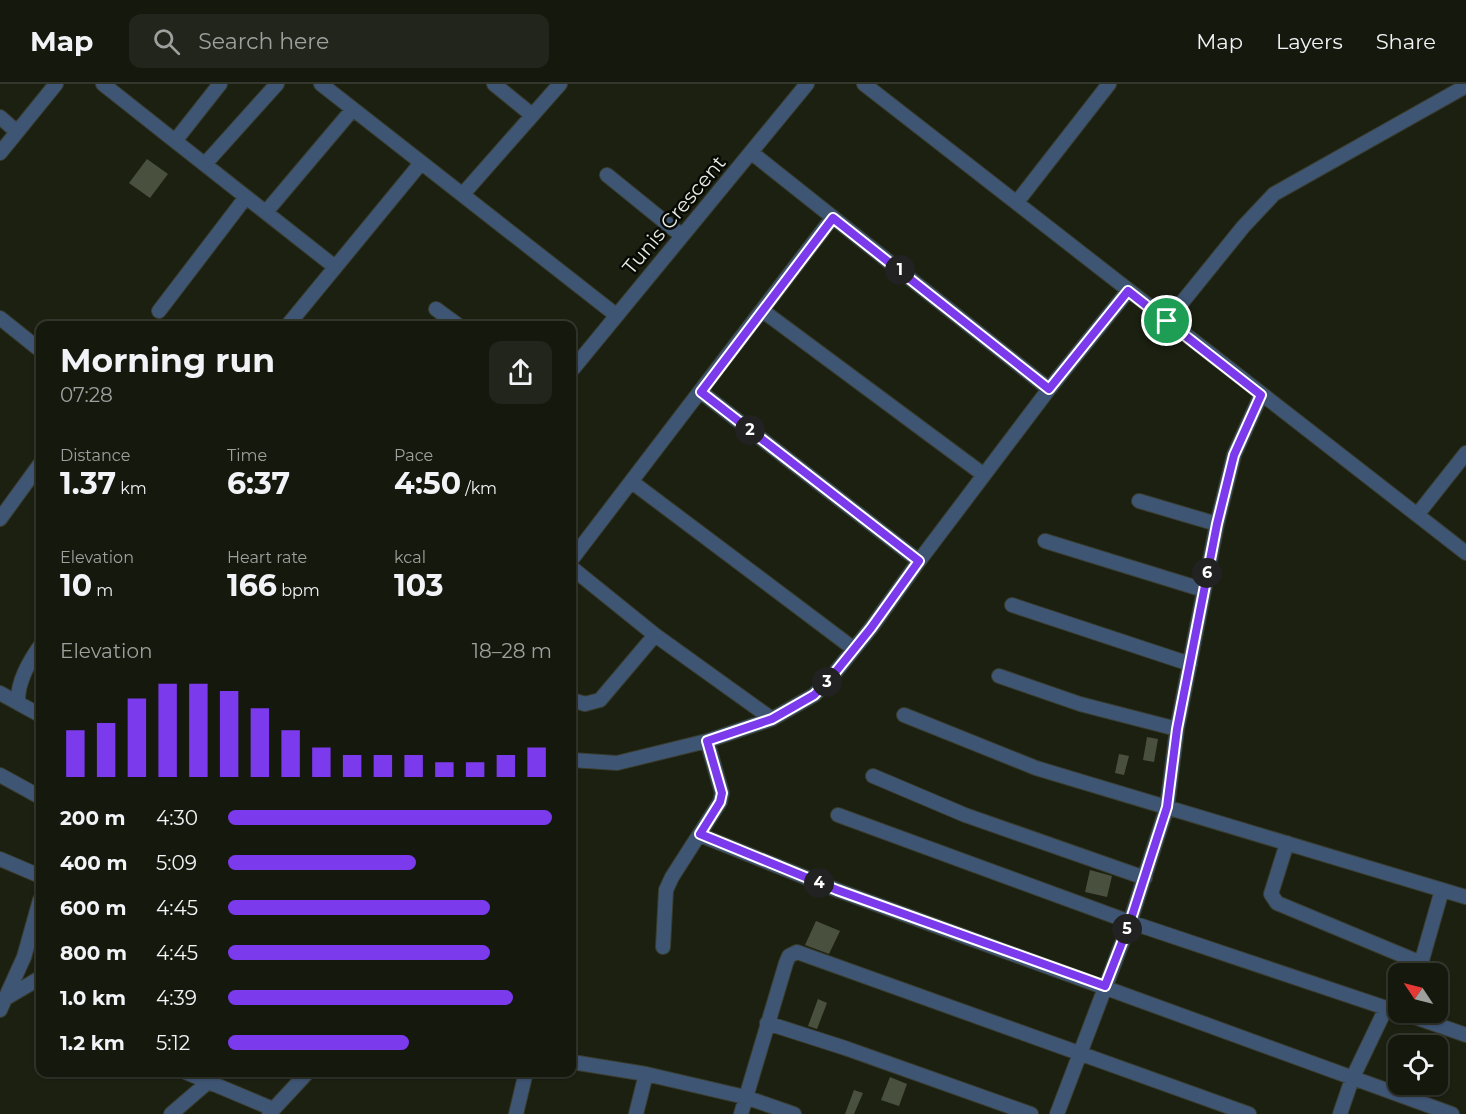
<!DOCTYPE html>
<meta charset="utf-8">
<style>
:root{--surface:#15180d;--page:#22251b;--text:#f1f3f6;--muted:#9da09d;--line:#34372e;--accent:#7c3aed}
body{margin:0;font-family:Montserrat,sans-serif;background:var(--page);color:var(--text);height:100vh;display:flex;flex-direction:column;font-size:22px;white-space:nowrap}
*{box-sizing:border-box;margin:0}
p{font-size:20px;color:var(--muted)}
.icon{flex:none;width:33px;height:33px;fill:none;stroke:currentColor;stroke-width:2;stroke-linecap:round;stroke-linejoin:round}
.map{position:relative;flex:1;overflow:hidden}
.details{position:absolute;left:36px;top:237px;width:540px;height:756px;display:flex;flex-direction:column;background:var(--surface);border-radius:12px;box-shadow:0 2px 4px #0004,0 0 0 2px var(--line)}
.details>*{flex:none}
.needle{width:39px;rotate:305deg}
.fabs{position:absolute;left:1388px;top:879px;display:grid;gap:12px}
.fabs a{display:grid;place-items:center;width:60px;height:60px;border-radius:12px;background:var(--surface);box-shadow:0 2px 4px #0004,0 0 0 2px var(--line);font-size:30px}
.pin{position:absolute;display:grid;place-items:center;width:51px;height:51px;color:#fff;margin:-26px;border:3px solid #fff;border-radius:50%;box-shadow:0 2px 6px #0007}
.km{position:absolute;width:30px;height:30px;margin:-15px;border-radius:50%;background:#222;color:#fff;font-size:16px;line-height:30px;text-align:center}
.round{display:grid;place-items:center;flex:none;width:63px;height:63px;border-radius:12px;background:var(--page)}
.headline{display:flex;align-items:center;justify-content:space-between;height:102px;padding:0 24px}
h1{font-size:33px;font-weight:700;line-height:45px}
.stats{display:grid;grid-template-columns:repeat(3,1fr);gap:9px;height:102px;padding:6px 24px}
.stats div{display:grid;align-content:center}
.stats b{font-size:30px;font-weight:700}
.stats small{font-size:16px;font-weight:400}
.stats p{font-size:16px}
.chart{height:168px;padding:12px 24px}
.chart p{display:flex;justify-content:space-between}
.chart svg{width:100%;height:108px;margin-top:6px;stroke:var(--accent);stroke-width:6}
ul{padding:0 24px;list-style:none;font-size:20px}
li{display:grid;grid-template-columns:96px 72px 1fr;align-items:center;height:45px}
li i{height:15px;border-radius:8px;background:var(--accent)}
header{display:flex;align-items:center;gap:36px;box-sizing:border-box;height:84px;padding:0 30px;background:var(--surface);border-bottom:2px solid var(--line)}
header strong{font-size:28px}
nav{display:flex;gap:33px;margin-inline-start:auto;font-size:21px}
.search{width:420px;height:54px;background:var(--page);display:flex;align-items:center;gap:15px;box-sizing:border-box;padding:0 21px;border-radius:12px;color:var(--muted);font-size:22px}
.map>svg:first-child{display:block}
.building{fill:#4a503e}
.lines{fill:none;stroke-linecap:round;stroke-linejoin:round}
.minor-casing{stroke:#393d2e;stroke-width:16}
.minor{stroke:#3f5574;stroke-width:14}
.route-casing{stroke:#fff;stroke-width:12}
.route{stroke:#7c3aed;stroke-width:8}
.labels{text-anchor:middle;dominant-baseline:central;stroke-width:5;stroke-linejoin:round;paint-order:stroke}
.street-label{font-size:20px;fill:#e9ece2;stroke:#070904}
</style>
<header>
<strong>Map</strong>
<div class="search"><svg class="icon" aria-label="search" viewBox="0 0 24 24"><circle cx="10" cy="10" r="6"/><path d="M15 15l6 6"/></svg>Search here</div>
<nav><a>Map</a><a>Layers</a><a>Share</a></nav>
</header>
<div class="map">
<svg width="1466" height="1030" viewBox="0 0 1466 1030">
<rect width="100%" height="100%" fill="#1c2011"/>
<path class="building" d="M147,75L168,90L150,114L129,99Z
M1147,653L1158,655L1154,678L1143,676Z
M1119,670L1129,672L1124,691L1115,689Z
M1090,786L1112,792L1107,813L1085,808Z
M816,837L840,847L829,870L805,861Z
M818,915L827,919L817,945L808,942Z
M890,993L907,1000L899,1022L881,1016Z
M854,1006L863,1009L854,1030H845Z"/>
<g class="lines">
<defs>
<path id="minor" d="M103,0L175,57
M220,0L175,57L335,183
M321,0L616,231
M494,0L532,31
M864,0L1466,469
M0,33L17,48
M0,69L56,0
M752,69L1049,305
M205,80L277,0
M607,91L681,151
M463,110L560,0
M1017,118L1109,0
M266,128L353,25
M436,225L459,242
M159,227L246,113
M763,227L984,391
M0,234L40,266
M1167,237L1243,143L1274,110L1466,2
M287,242L421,79
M572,286L807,0
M701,308L919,477
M632,398L854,565
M1139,417L1217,440
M1417,431L1466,369
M0,435L40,380
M1045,457L1204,506
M572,475L833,133
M572,484L655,551L772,635
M1012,521L1190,580
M40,562C29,578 17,598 18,619L40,631
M999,592L1080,620L1177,645
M0,609L18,619
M572,616L585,620L600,616L655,551
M904,631L1036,684L1466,813
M572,676L617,679L707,657L772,635L814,611L829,596L871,544L919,477L1049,305L1128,207
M0,691L40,713
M873,692L965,731L1145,794
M838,731L1130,838L1398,928
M700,751L837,806L1452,1030
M1287,759L1271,810L1277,819L1421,879
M0,775L40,792
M663,863L666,806L672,793L720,718L722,709L707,657
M1418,890L1442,806
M6,914L40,894
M0,926L24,873L40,816
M1400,928L1466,951
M767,939L845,964L1031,1030
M572,978L646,990
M185,988L273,1025
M171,1030L207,999
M269,1030L308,988
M516,1030L526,988
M636,1030L646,990L745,1013L794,1030
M741,1030L786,879L789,872L797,868L1249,1030
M1057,1030L1130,838L1167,723L1177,645L1217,440L1234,371L1261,311
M1340,1030L1352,995L1386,924"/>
</defs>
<use href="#minor" class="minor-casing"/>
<use href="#minor" class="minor"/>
</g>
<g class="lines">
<defs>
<path id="route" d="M833,134L1049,305L1128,207L1261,311L1234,371L1217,440L1177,645L1167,723L1130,838L1105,902L837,806L700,750L720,718L722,709L707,657L772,635L814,611L829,596L871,544L919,477L701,308Z"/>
</defs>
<use href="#route" class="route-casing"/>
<use href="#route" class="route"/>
</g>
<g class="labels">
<g class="street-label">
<text transform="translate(674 131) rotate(-50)">Tunis Crescent</text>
</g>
</g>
</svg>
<div class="fabs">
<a><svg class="needle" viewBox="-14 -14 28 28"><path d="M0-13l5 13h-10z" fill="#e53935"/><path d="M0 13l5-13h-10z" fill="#9da09d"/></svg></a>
<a><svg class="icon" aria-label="locate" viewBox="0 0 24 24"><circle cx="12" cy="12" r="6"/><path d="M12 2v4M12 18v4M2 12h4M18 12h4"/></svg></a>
</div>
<div class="pin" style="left:1167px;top:237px;background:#1e9e55"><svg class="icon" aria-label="arrive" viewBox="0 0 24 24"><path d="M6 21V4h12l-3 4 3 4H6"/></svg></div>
<b class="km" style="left:900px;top:186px">1</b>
<b class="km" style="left:750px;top:346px">2</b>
<b class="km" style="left:827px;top:598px">3</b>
<b class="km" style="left:819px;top:799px">4</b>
<b class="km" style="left:1127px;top:845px">5</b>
<b class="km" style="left:1207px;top:489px">6</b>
<section class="details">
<div class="headline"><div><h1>Morning run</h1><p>07:28</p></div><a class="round"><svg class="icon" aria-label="share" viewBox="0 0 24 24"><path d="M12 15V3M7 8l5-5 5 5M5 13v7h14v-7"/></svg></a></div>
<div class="stats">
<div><p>Distance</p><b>1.37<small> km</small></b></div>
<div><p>Time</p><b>6:37</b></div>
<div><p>Pace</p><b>4:50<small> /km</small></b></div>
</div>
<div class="stats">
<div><p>Elevation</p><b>10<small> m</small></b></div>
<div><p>Heart rate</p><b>166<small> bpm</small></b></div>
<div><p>kcal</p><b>103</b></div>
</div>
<div class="chart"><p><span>Elevation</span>18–28 m</p>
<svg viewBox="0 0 160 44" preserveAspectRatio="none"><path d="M5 44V25M15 44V22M25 44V12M35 44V6M45 44V6M55 44V9M65 44V16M75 44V25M85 44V32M95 44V35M105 44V35M115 44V35M125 44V38M135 44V38M145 44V35M155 44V32"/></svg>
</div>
<ul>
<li><b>200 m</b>4:30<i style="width:100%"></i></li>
<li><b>400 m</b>5:09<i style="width:58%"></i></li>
<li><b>600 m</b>4:45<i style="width:81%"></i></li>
<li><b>800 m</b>4:45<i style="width:81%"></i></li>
<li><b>1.0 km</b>4:39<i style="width:88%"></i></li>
<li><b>1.2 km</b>5:12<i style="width:56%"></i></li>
</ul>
</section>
</div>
